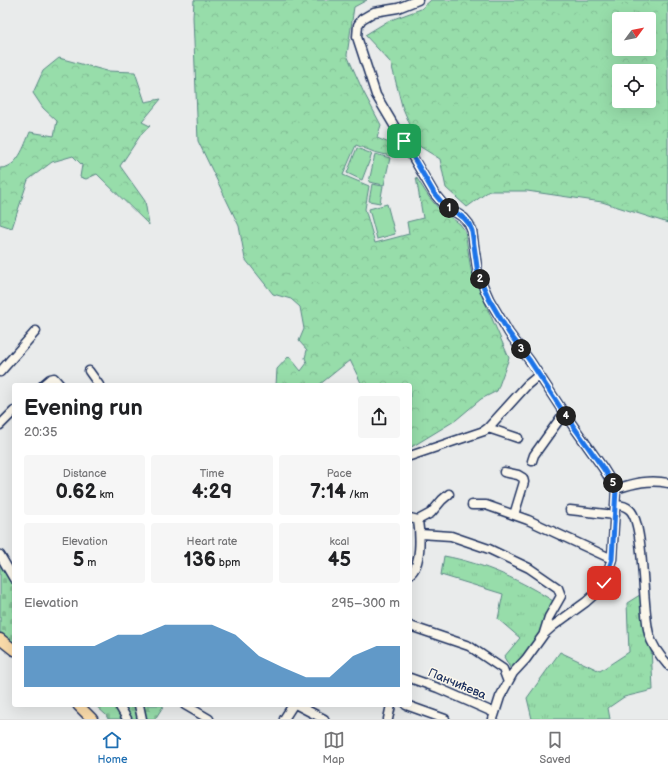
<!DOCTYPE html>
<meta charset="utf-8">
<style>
:root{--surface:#fff;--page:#f6f6f6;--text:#202124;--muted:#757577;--line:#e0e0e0;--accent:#1f6fb2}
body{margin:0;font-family:"Balsamiq Sans",sans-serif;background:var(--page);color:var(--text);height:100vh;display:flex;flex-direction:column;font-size:15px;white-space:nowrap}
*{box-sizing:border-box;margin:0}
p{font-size:13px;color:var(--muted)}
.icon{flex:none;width:22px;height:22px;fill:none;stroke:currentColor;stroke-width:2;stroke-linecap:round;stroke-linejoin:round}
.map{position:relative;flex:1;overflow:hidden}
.details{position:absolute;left:12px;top:383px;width:400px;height:324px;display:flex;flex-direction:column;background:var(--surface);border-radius:4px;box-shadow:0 4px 16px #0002}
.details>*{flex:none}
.needle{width:26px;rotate:58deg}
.fabs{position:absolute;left:612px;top:12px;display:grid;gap:8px}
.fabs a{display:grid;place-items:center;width:44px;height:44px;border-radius:4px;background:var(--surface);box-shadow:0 4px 16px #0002;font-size:20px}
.pin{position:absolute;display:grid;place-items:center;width:34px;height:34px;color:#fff;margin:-17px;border-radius:8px;box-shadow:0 2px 6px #0006}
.km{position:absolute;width:20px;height:20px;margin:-10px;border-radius:50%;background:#222;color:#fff;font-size:11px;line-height:20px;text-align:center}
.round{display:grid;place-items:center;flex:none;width:42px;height:42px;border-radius:4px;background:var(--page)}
.headline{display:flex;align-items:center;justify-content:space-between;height:68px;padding:0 12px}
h1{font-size:22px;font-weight:600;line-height:30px}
.metrics{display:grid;grid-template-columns:repeat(3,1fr);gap:6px;height:68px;padding:4px 12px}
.metrics div{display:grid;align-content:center;border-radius:4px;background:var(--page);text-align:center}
.metrics b{font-size:20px;font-weight:600}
.metrics small{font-size:11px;font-weight:400}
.metrics p{font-size:11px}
.chart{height:112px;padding:8px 12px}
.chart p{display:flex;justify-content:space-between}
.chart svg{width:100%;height:72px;margin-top:4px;fill:var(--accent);opacity:.7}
.dock{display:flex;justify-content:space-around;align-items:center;height:56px;border-top:1px solid var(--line);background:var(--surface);font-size:11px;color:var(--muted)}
.dock a{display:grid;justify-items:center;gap:2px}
.dock .active{color:var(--accent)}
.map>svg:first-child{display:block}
.grass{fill:url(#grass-tufts);stroke:#598684}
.forest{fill:url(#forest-crowns);stroke:#598684;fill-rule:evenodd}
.cemetery{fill:url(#cemetery-stones);stroke:#598684}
.pitch{fill:#97ddaa;stroke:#598684}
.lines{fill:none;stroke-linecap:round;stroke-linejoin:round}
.minor-casing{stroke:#1b2f5e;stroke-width:11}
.major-casing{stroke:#1b2f5e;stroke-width:13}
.minor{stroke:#fbf7ec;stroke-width:8}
.major{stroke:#fbdcab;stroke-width:10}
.route-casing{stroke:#fff;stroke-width:8}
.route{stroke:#1a73e8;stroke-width:5}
.labels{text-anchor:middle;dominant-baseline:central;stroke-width:3;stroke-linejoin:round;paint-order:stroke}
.street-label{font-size:12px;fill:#1b2f5e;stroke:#fbf7ec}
</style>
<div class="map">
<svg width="668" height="719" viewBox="0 0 668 719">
<defs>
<pattern id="grass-tufts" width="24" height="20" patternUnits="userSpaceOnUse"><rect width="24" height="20" fill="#97ddaa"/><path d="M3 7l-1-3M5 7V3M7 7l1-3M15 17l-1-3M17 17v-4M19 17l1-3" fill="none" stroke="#82be95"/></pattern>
<pattern id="forest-crowns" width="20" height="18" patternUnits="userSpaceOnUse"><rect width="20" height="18" fill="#97ddaa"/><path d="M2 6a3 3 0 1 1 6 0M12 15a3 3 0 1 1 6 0" fill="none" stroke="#82be95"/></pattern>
<pattern id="cemetery-stones" width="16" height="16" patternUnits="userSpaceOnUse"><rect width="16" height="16" fill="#97ddaa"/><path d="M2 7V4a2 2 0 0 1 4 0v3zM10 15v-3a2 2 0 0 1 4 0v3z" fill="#82be95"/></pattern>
</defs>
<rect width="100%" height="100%" fill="#e9ebeb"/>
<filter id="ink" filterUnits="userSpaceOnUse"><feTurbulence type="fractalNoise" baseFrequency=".025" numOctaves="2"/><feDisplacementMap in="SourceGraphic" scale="8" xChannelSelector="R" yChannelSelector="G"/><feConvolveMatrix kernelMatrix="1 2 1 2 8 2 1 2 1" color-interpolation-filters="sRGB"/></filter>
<g filter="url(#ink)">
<path class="grass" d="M444,556C483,563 523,581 556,603L544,634L513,673L504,657L520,638L498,619L503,594L441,575Z
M643,593V628L651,646L653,690L624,697L608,708L610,719H532L527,698L560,652L600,671L629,652L627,603Z"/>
<path class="forest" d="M194,0H367L354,7L347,55L363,91L381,125L377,138L394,145L391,156L374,152L356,145L343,175L369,186L365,209L375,243L409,234L407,222L423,218L416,177L429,197L439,209L460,224L465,231L471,270L509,358L497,391L481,399L456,420L410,448V385H362L350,360L319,385H276L277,369L289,356L301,371L307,363L305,358L307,350L299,341L304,329L300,307L291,299L273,294L245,259L239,226L198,141L193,17Z
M431,0H668V223L602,202L527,191H489L467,207L446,188L440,159L419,146L402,106L391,63L365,35L388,21L421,9ZM619,19H649V49H619ZM619,71H649V101H619Z
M59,58L107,71L135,72L145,102L161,99L142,122L150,126L142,133L120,166L145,201L149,225L97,174L86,179L80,177L82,165L73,156L52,162L28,180L12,228L0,224V168C18,168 24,146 30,132L54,136L57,121L43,108L33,93L43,71Z"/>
<path class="cemetery" d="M0,555L14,579V650L0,639Z
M95,705H164L155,719H108L106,715Z"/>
<path class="pitch" d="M357,148L372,154L362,180L347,173Z
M375,154L390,158L384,185L369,182Z
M372,184L383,186L380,203L369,201Z
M387,204L395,234L377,239L369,209Z"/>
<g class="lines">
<defs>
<path id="minor" d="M418,0L398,8L374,12L362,19L358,25L357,37L376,95L434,193L443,204L464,218L469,224L472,231L478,274L489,299L509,333L530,361L564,413L603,468L616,489L612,559L604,583L596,593L586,602L553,626L544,634L526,659L513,673L508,682L500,697L493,719
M89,371L99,385
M0,372L36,331
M43,385L50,379L54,378L60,385
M0,425L14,411
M488,428L518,438
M410,456L484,431L488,428L527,385L539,375
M532,461L534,455L564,413
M504,472L518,475L523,478L524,482L514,515
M616,489C634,483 650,479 668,483
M472,505H486L528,520L612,559
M616,505C621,505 626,506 630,510C645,525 642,609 649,634C652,646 660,656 668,665
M570,510L615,515
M410,518L418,520L431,513L442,500L449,494
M420,534L451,536L489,549L529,568L558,588L561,596L549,617L544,633
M0,555L14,579
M410,574C422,565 420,534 418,520
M410,626L469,646L503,669L508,682
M410,678L438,688L495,713
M119,705L127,719
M139,705L142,719
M185,705L209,719
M297,705L324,719
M406,705L445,719
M284,719L293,705
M388,719L391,705"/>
<path id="major" d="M0,639L14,650
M78,705L92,719"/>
</defs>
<use href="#minor" class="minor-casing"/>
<use href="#major" class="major-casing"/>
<use href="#minor" class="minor"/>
<use href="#major" class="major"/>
</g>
</g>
<g class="lines" filter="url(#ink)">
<defs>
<path id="route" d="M404,141L434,193L443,204L464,218L469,224L472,231L478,274L489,299L509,333L530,361L564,413L603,468L616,489L612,559L604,583"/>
</defs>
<use href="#route" class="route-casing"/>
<use href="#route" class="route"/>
</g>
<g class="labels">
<g class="street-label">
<text transform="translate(457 684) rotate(23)">Панчићева</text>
</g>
</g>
</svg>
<div class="fabs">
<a><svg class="needle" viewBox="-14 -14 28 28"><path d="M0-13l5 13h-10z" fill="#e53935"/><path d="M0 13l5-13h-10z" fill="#757577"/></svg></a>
<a><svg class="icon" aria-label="locate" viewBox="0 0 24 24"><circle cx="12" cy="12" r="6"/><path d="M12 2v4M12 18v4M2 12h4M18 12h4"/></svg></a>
</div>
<div class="pin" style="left:404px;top:141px;background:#1e9e55"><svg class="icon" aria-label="arrive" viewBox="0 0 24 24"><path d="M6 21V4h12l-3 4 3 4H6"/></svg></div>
<div class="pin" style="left:604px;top:583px;background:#d93025"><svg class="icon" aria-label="check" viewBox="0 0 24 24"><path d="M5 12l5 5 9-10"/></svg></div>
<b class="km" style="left:449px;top:208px">1</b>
<b class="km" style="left:480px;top:279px">2</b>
<b class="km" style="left:521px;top:349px">3</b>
<b class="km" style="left:566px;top:416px">4</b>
<b class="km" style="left:613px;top:483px">5</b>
<section class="details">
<div class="headline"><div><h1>Evening run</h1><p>20:35</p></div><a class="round"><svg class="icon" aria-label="share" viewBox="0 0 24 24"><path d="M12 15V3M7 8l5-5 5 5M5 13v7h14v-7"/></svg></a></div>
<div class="metrics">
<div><p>Distance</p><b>0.62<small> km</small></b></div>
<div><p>Time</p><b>4:29</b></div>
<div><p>Pace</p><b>7:14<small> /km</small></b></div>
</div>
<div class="metrics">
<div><p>Elevation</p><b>5<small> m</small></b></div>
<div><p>Heart rate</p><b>136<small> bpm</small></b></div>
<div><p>kcal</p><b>45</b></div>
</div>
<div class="chart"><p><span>Elevation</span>295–300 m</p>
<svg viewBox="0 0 160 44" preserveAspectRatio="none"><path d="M0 44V19L10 19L20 19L30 19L40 12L50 12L60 6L70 6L80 6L90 12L100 25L110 32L120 38L130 38L140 25L150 19L160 19V44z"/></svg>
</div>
</section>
</div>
<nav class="dock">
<a class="active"><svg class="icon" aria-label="home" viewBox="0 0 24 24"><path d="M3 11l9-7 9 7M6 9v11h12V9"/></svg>Home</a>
<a><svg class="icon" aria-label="map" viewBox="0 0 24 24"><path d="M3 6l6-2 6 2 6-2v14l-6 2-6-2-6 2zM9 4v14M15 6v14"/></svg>Map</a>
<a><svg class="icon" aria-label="saved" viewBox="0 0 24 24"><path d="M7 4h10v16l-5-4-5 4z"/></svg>Saved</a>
</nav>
